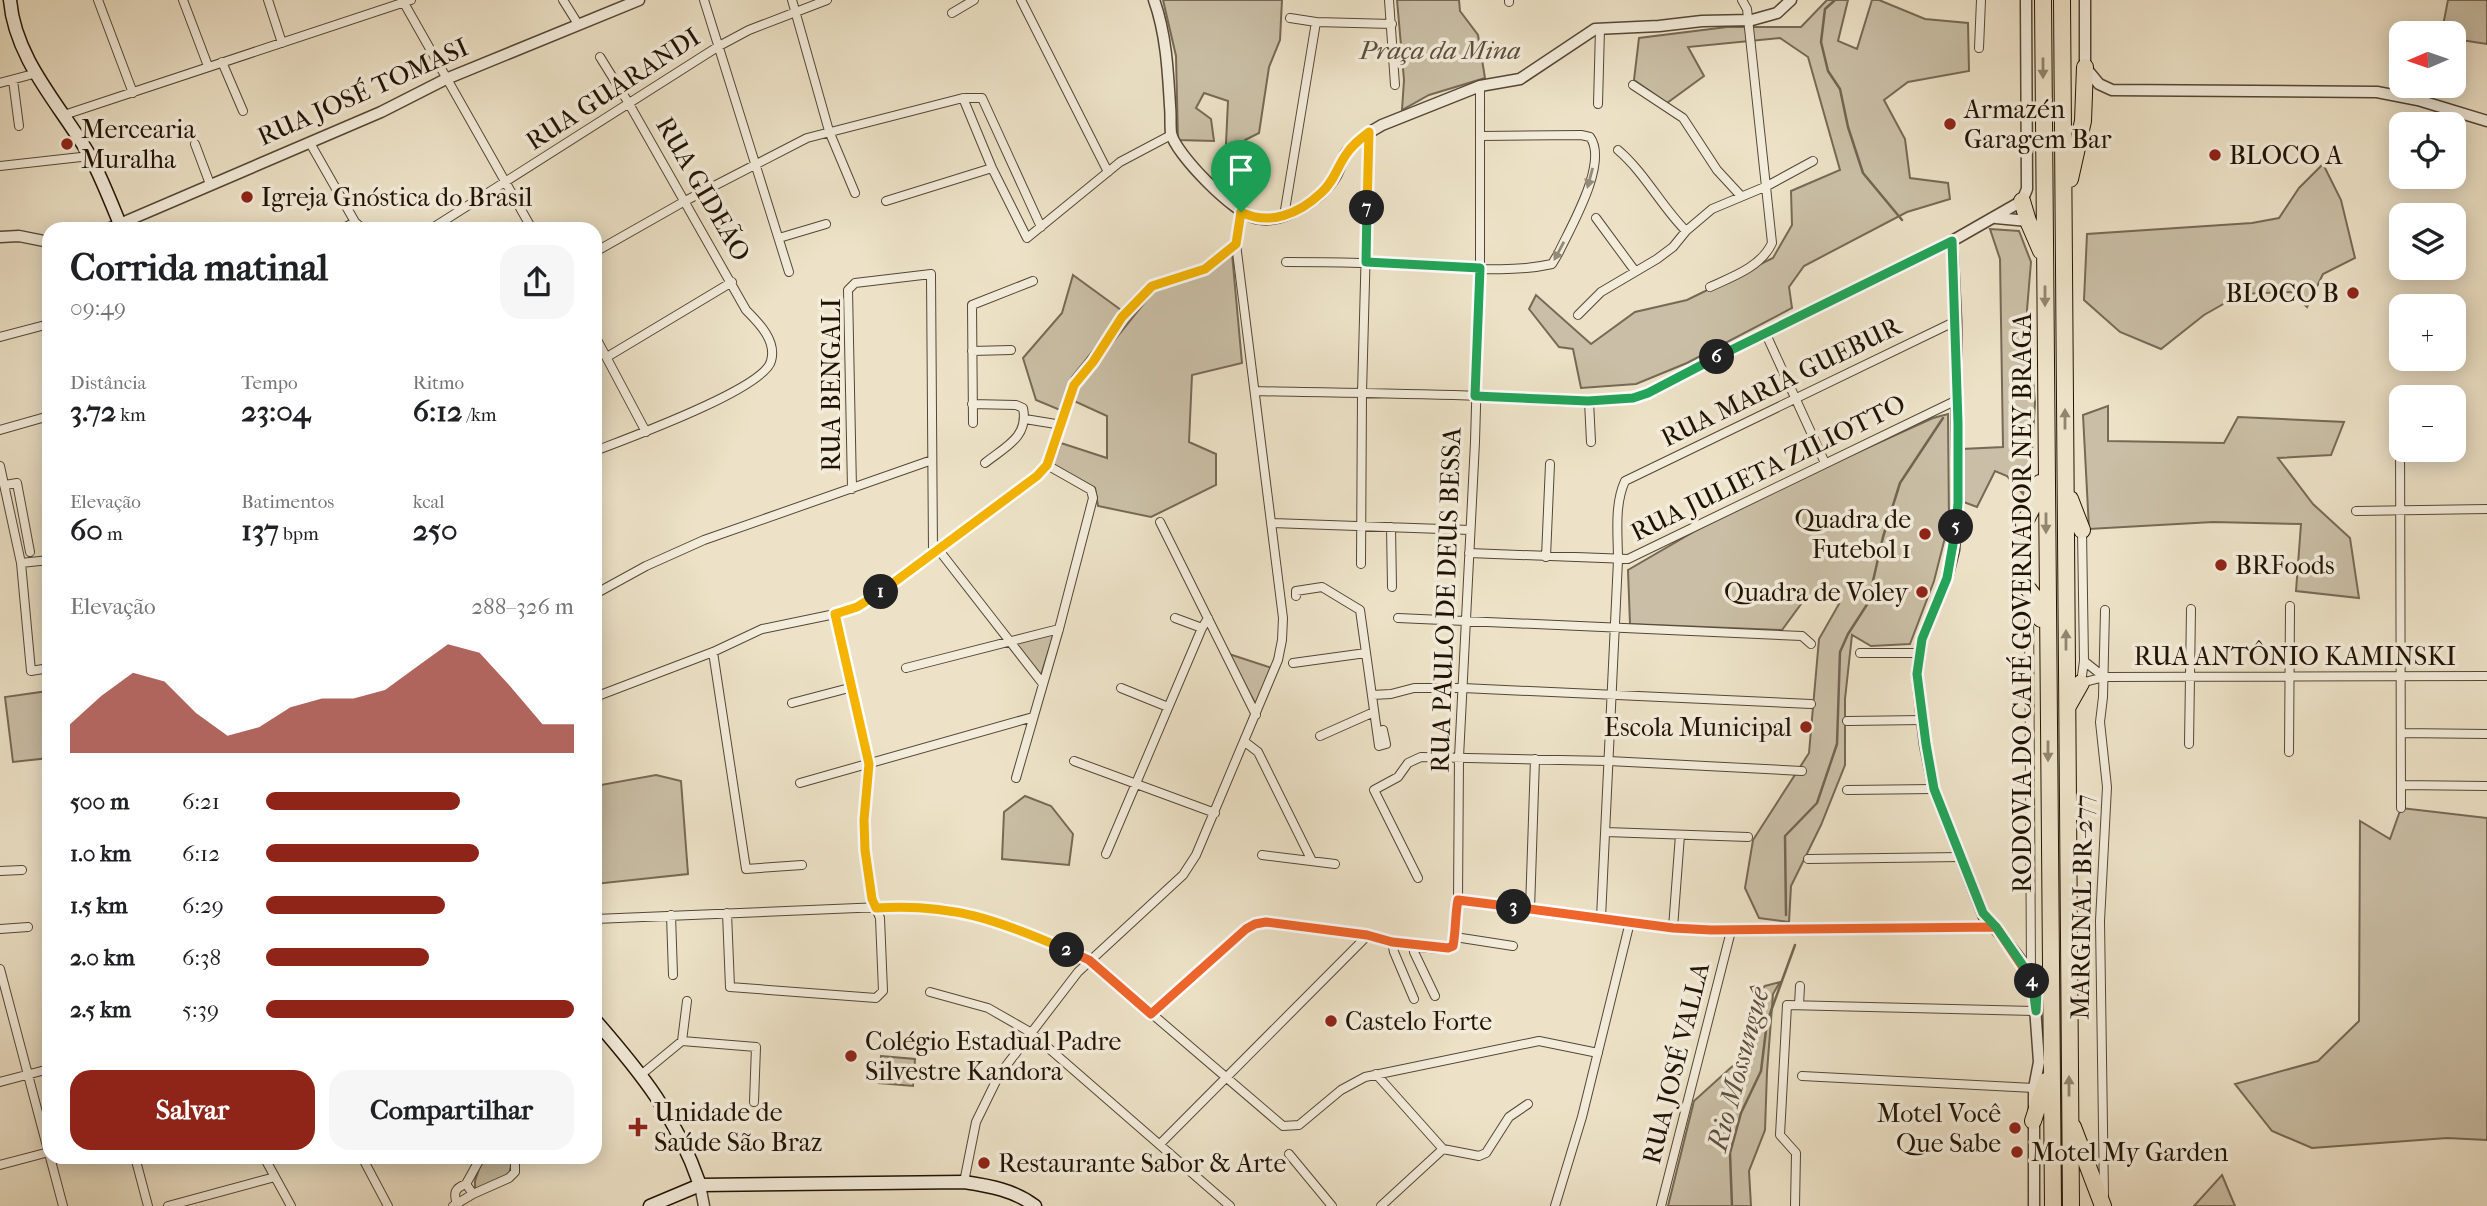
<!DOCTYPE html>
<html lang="pt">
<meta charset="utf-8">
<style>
:root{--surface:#fff;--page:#f6f6f6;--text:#202124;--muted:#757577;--accent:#8f2418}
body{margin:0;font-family:"IM FELL French Canon",serif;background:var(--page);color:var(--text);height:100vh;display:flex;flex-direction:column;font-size:26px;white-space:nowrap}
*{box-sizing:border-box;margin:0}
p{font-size:23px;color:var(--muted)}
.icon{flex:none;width:38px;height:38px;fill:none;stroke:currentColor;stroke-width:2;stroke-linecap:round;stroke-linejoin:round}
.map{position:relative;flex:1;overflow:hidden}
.drawer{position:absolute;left:42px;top:222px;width:560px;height:942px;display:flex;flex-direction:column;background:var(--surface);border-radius:21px;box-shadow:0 4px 18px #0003}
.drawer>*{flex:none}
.needle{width:46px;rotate:268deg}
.fabs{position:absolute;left:2389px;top:21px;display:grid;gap:14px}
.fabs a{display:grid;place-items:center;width:77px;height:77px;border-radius:14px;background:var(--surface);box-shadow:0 4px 18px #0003;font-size:35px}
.pin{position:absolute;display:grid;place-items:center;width:60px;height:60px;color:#fff;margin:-72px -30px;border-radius:50% 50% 50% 0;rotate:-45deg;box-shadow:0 0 7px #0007}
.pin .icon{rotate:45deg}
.km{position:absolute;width:35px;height:35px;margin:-18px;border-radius:50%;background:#222;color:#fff;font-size:19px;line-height:35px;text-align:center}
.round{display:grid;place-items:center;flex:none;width:74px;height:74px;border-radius:21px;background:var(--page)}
.summary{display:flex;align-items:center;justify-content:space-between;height:119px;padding:0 28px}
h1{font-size:38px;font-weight:800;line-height:52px}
.stats{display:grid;grid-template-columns:repeat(3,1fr);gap:10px;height:119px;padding:7px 28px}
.stats div{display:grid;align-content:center}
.stats b{font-size:30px;font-weight:800}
.stats small{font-size:19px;font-weight:400}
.stats p{font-size:19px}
.chart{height:196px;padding:14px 28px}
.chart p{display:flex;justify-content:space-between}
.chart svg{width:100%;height:126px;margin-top:7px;fill:var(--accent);opacity:.7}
.action{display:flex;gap:14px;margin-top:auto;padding:14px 28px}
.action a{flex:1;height:80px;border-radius:21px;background:var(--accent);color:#fff;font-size:28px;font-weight:800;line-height:80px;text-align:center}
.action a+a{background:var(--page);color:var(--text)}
ul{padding:0 28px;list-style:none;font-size:23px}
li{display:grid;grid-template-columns:112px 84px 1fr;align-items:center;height:52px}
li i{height:18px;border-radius:9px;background:var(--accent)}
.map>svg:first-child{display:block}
.green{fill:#cabfa6;stroke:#766955;stroke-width:2}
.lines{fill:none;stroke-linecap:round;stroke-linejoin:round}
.stream{stroke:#726551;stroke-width:2.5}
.minor-casing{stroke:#544735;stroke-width:10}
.tertiary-casing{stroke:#544735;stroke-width:13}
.secondary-casing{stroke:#211304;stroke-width:15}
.motorway-casing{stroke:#211304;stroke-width:18}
.minor{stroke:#f3ecdb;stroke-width:8}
.tertiary{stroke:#f3ecdb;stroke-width:10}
.secondary{stroke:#f3ecdb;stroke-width:12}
.motorway{stroke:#ede2c7;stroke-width:16}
.oneway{fill:#91856f}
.oneway2{fill:#948a7a}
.split-1-casing{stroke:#fff;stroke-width:14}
.split-2-casing{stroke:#fff;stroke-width:14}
.split-3-casing{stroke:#fff;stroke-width:14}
.split-4-casing{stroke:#fff;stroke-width:14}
.split-5-casing{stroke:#fff;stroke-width:14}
.split-6-casing{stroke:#fff;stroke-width:14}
.split-7-casing{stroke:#fff;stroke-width:14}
.split-8-casing{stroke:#fff;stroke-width:14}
.split-1{stroke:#f5b400;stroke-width:9}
.split-2{stroke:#f5b400;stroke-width:9}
.split-3{stroke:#f0652b;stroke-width:9}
.split-4{stroke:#f0652b;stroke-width:9}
.split-5{stroke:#22a559;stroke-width:9}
.split-6{stroke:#22a559;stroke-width:9}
.split-7{stroke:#22a559;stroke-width:9}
.split-8{stroke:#f5b400;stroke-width:9}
.poi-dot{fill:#8f2418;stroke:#f3ecdb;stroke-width:2.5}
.labels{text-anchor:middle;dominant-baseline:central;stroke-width:7;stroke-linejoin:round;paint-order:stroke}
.park-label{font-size:26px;font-style:italic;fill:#5c4f3d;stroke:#f3ecdb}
.street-label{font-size:26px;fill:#211304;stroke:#f3ecdb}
.poi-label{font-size:26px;fill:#211304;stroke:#f3ecdb;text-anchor:start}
.water-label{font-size:28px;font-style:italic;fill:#5e513e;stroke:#f3ecdb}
</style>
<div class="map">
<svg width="2487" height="1206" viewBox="0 0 2487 1206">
<rect width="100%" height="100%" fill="#ede2c7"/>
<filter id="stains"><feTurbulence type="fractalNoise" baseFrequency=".00286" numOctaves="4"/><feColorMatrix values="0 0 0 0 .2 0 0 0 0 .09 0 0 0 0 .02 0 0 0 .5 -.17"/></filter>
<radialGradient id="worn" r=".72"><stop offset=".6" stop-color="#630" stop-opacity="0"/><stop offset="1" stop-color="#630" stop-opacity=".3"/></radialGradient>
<path class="green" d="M1163,0H1282L1280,40L1269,67L1259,133L1245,140L1243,156L1261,161L1262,177L1236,194L1224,186L1228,101L1204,93L1196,108L1211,119L1214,141L1178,140L1176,56Z
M1397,0H1459L1460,11L1478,35L1485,78L1429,95L1402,110L1404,80Z
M1827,0H1848L1838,41L1857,49L1872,0H1879L1925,19L1968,23L1969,71L1908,82L1884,100L1905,139L1910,178L1948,183L1950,199L1907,212L1804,266L1789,287L1792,308L1687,363L1636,384L1581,388L1573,349L1559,347L1529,309L1536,295L1591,344L1635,312L1687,300L1773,258L1792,225L1791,191L1840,170L1808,57L1780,38L1688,47L1704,76L1667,103L1634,80L1639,38L1727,27H1801Z
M2448,0H2487V44L2454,39V33H2444L2442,31Z
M2323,164L2341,200L2355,258L2323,274L2307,307L2291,292L2241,294L2204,315L2161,349L2120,332L2084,300L2087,234L2252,223L2279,218L2299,188Z
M1990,229L2019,231L2031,262L2027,310L2035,403L2032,451L2023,494L2007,476L1995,471L1977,507L1961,501L1962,449L2003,447L2000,259Z
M1232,254L1242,363L1192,375L1189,442L1216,454V485L1151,517L1098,506L1095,488L1053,465L1061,443L1107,458V416L1074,401L1080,383L1157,287L1210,272Z
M1073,275L1121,310L1101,341L1072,377L1060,410L1036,400L1023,358L1062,313Z
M2108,406V441L2224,443L2238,417L2344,422L2331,455L2278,458L2313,504L2350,538L2359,598L2296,591L2301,524L2213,522L2089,529L2083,415Z
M1948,414L1949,522L1934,581L1910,644L1871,646L1852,635L1845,699V765L1821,825L1791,886L1789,922L1759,918L1745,888L1753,840L1809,753L1819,639L1839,604L1807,596L1782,630L1630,624L1628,570L1733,509L1933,418Z
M1054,634L1041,675L1016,643Z
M1229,654L1272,668L1256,705Z
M48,691L49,758L13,762L5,697Z
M656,775L681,781L688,874L595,884V786Z
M1025,796L1051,806L1073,834L1069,865L1002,859L1004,812Z
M2401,808L2487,818V1140L2447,1138L2312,1148L2272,1131L2235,1084L2318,1061L2359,1021L2360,821L2390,839Z
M1780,982L1773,994L1767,1072L1765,1130L1749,1171L1751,1206H1668L1694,1101L1736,1063L1749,1009L1756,995L1765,986Z
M881,1056L915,1059L913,1086L879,1083Z
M483,1157H509L512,1160L509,1176L475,1192V1181Z
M2222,1175L2235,1206H2194Z"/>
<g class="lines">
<path class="stream" d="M1835,0L1825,9L1821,42L1828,71L1840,89L1848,127L1863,173L1902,220
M1786,915L1785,836L1817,803L1837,744L1840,652L1848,634L1868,603L1883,537L1900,483L1943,418
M1732,1206L1730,1153L1741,1113L1761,1071L1767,1022L1795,945"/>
<defs>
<path id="minor" d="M98,0L133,93
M183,0L208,66
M268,0L282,43
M563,0L578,24
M704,0L789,272
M792,0L829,131L855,193
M1021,0L1108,172
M1389,0L1395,85
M1509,0V2
M404,3L532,229
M952,13L974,0
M1290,18L1316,22L1392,24
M1979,48L1981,0
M222,62L243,111
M13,80L19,126
M0,83L37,73
M1633,85L1683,118L1717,170L1741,196
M963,98L992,168L1027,238L1120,162L1171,135
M1598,104L1600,29
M64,115L411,0
M310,143L355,222L363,229
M195,144L210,184
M1618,150C1645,173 1661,206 1686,231
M0,166L90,156
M886,201L992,168
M1284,216L1316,22
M1596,218L1635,271
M342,229L355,222
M431,229L719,46L749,30L827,0
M779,238L826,224
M595,252L685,201L807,138L963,98H982L1041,227
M1286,262C1333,262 1380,263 1427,266C1468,268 1512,273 1552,264L1558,254C1570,228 1609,163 1590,137L1581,135L1481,136
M1710,287C1732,277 1761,267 1772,243L1747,9L1742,0
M1578,315L1601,292L1657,259L1673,247L1686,231L1712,209L1767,186L1813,161
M1765,332L1825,463
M595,336L646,432
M0,337L49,324
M972,351L1011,350
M607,357L732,282
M1255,391C1329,393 1404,393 1479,396C1532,398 1597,410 1648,393L1765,332L1952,241
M1589,401L1591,442
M972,404L1016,405L1023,408C1029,437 1005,447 985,463
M1025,419L1062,425
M973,423L972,305L1033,281
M0,430L49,416
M2400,434L2401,808
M595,451C626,439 764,389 771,361C777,341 759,323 746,310L628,102L600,57
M0,466L21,563L31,671L49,668
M5,485L17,483L30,552
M852,489L848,290L855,283L931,274L933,552
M2356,511L2487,509
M1160,522L1256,715
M1272,523L1470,530
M1391,527L1392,587
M2082,530L2084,661L2081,683L2104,677L2487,676
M938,549L1043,684
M1469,553L1628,559L1957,400
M1546,557L1550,464
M21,563L49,560
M1361,564L1362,393L1369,132
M595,594L646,566L704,540L932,460
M1296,596V591L1322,587L1360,610L1379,746L1386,744L1383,730
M2029,596L2031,975
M1175,618L1202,628
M1398,618L1802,636L1811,644
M713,652L746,869L802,865
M1860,653H1919
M2084,661L2104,677
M1293,663L1366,653
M906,668L1059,629
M1121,688L1168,707
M1372,695L1391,694L1414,688H1463L1811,704
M595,697L713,652L762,629L835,614L857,607L875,596L1037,476L1047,465L1074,385L1122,317L1152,286L1165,280L1205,269L1236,244
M792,703L853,687
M1847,721L1923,720
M2401,733L2487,734
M1320,736L1374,712
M1245,742L1258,752L1312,861
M2189,744L2191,609
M2289,752L2290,606
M1074,761L1215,813
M1016,778L1059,629L1093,498L1091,490L1047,465
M800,783L1033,717
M2401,785L2487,786
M1847,790L1934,789
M1606,832L1748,837
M1106,854L1202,628L1208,618
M1262,855L1335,864
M1808,859L1961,857
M0,871L22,870
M1418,878L1374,790L1398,777L1408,763L1421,757L1609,761L1802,771
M1458,900L1673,928L1711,930L1995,927
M1530,909L1535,759
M727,913L730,987L876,998L883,991L880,918L872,899L865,850L864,819L869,764L835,614
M671,915L673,975
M1601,918L1618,560C1618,534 1614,505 1625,481L1956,321
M595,919L905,906L948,909L1010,925L1089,960L1283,1126L1299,1125L1341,1090L1365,1077L1539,1041L1598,1053
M1673,928L1680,835
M0,929L28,927
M1455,937L1513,946
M1392,942L1394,952L1414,999
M1413,945L1414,952L1435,996
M0,969L49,1154
M930,992L988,1008L1030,1032L1230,1206
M1799,1005L1800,986
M1151,1014L1246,929L1255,924L1266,922C1299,926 1334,928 1368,935C1390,940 1431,954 1453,946L1458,900L1459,757L1475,442L1480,268V86
M682,1041L687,1001
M642,1074L682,1041L756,1047L754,1102
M1376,1074L1443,1149
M1802,1076L2034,1088
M0,1082L49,1069
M1160,1144L1368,935
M1443,1149L1479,1156L1486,1153L1509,1117L1528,1104
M1289,1154L1332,1206
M50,1157L63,1206
M135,1157L148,1206
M264,1157L291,1206
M362,1157L388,1206
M0,1165L49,1152
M964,1182L976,1122L999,1075L1078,972L1183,875L1196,855L1278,660L1282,640L1283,618L1236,244L1241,212
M466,1184L481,1157
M473,1194L509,1178L515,1172V1157
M2104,1196L2100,921L2107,787L2100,722L2103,697L2105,610
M168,1206L275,1177
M453,1206L473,1194L466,1184C455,1188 453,1193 457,1204
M1381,1206L1443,1149
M1555,1206L1582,1117L1630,922
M1661,1206L1731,931
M1795,1206L1796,1153L1780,1135L1787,1005L2036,1011"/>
<path id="tertiary" d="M1154,0C1166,33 1168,71 1170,106C1171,115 1170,124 1171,133C1175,154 1235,214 1256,218C1272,222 1287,216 1301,208C1315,200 1328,189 1336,175C1340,167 1342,158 1348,151C1358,140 1369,132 1382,125L1480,86L1520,79L1595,29L1659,26L1702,21L1752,20L1777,13L1791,0
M2026,0L2027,189L2022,201L1952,241L1956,321L1958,503L1954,550L1947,578L1922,639L1917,674L1925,744L1934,789L1984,917C1999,932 2031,968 2036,989C2038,996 2036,1004 2036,1011
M2085,0V67L2099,84L2112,90L2377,92L2418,100L2487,121
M1996,218L2028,221
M108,229L381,112L446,79L639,0
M0,237L19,236L49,242
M700,1185L704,1206
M2034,1206V1088L2039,1062L2035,1007"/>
<path id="secondary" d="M10,0C15,60 61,106 90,156C102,179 112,205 122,229
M595,1020C642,1074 676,1116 700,1185
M650,1206L700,1185L964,1182C990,1186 1014,1190 1035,1206"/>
<path id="motorway" d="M2043,0L2053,1206
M2062,0L2071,1206
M2070,179L2083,121L2085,67
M2022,201L2028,221L2041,251
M2070,499L2082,530
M2024,524L2035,502L2040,483
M2029,590L2035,598L2041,619
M2068,706L2081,683
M2033,1121L2046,1081
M2073,1127L2103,1206"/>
</defs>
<use href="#minor" class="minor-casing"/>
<use href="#tertiary" class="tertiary-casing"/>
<use href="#secondary" class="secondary-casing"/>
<use href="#motorway" class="motorway-casing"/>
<use href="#minor" class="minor"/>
<use href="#tertiary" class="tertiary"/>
<use href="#secondary" class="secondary"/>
<use href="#motorway" class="motorway"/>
</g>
<defs><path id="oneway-solid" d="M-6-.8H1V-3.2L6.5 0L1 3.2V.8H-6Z" transform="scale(1.75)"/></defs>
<g class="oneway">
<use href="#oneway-solid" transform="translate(2043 68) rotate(90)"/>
<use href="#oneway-solid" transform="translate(2045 296) rotate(90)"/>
<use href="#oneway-solid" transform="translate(2065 419) rotate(-90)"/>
<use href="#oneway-solid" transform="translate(2046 523) rotate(90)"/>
<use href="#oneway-solid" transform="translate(2066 640) rotate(-90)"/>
<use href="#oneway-solid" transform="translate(2048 751) rotate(90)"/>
<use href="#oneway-solid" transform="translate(2069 1086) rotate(-90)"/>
</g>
<g class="oneway2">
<use href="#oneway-solid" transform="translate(1590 178) rotate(105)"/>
<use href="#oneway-solid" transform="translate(1559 251) rotate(118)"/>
</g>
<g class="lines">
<defs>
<path id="split-1" d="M881,592L1037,476L1047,465L1074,385L1093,362L1122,317L1152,286L1205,269L1236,244L1241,212"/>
<path id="split-2" d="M881,592L857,607L835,614L869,764L864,820L865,850L872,899L876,908C952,903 998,920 1067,950"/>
<path id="split-3" d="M1067,950L1089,960L1151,1014L1246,929L1255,924L1266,922L1367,935L1392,942L1448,948L1453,946C1456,931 1455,915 1458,900L1514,907"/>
<path id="split-4" d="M1514,907L1673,928L1711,930L1996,927L2032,981"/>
<path id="split-5" d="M1956,527L1947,578L1922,639L1917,674L1926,744L1934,789L1983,913L1996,927L2031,977L2037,991L2036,1011L2032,981"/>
<path id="split-6" d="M1717,357L1952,241L1958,423V503L1956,527"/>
<path id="split-7" d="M1367,208L1366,262L1480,268L1475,396L1588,401L1633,398L1648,393L1717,357"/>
<path id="split-8" d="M1241,212C1269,226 1299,214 1321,193C1333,183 1337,168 1345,156C1351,146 1360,139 1369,132L1367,208"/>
</defs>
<use href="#split-1" class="split-1-casing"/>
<use href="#split-2" class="split-2-casing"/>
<use href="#split-3" class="split-3-casing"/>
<use href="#split-4" class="split-4-casing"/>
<use href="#split-5" class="split-5-casing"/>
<use href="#split-6" class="split-6-casing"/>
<use href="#split-7" class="split-7-casing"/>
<use href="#split-8" class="split-8-casing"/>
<use href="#split-1" class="split-1"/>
<use href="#split-2" class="split-2"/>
<use href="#split-3" class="split-3"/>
<use href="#split-4" class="split-4"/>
<use href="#split-5" class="split-5"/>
<use href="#split-6" class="split-6"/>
<use href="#split-7" class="split-7"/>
<use href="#split-8" class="split-8"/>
</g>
<g class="poi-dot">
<circle cx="1950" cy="124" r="7"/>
<circle cx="67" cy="144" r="7"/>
<circle cx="2215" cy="155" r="7"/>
<circle cx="247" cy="197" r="7"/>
<circle cx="2353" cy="293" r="7"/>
<circle cx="1925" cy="534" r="7"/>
<circle cx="2221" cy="565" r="7"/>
<circle cx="1922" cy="592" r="7"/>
<circle cx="1806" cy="727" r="7"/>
<circle cx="1331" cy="1021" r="7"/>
<circle cx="851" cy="1056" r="7"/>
<path d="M634.5 1116.5h7v7h7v7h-7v7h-7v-7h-7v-7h7z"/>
<circle cx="2015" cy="1128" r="7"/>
<circle cx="2017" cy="1152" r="7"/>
<circle cx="984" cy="1163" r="7"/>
</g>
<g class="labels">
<g class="park-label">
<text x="1440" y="50">Praça da Mina</text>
</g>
<g class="street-label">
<text transform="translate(613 89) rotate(-33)">RUA GUARANDI</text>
<text transform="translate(363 92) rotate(-24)">RUA JOSÉ TOMASI</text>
<text transform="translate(703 189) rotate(60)">RUA GIDEÃO</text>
<text transform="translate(1781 382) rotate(-26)">RUA MARIA GUEBUR</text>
<text transform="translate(831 385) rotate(-90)">RUA BENGALI</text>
<text transform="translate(1768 468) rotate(-26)">RUA JULIETA ZILIOTTO</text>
<text transform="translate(1446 600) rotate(-88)">RUA PAULO DE DEUS BESSA</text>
<text transform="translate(2022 603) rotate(-90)">RODOVIA DO CAFÉ GOVERNADOR NEY BRAGA</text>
<text x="2295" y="656">RUA ANTÔNIO KAMINSKI</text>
<text transform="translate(2082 907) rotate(-89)">MARGINAL BR-277</text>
<text transform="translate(1676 1063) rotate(-76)">RUA JOSÉ VALLA</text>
</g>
<g class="poi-label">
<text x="1964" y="109">Armazén<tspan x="1964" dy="30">Garagem Bar</tspan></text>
<text x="81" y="129">Mercearia<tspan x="81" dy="30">Muralha</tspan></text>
<text x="2229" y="155">BLOCO A</text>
<text x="261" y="197">Igreja Gnóstica do Brasil</text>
<text x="2339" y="293" text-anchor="end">BLOCO B</text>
<text x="1911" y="519" text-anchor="end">Quadra de<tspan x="1911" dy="30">Futebol 1</tspan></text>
<text x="2235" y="565">BRFoods</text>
<text x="1908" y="592" text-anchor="end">Quadra de Voley</text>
<text x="1792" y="727" text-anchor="end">Escola Municipal</text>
<text x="1345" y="1021">Castelo Forte</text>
<text x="865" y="1041">Colégio Estadual Padre<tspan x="865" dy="30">Silvestre Kandora</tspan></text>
<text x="654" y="1112">Unidade de<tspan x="654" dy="30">Saúde São Braz</tspan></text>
<text x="2001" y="1113" text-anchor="end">Motel Você<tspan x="2001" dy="30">Que Sabe</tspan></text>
<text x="2031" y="1152">Motel My Garden</text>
<text x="998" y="1163">Restaurante Sabor &amp; Arte</text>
</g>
<g class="water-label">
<text transform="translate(1738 1069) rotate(-75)">Rio Mossunguê</text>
</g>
</g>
<rect width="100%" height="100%" filter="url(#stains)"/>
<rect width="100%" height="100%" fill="url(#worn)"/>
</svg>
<div class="fabs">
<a><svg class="needle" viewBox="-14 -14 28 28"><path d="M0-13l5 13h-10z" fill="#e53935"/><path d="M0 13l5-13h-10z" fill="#757577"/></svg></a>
<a><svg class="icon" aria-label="locate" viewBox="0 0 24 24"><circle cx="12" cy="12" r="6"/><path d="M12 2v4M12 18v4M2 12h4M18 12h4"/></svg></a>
<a><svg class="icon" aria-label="layers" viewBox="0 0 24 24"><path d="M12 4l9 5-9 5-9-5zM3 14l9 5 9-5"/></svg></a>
<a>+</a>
<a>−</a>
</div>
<div class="pin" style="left:1241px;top:212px;background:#1e9e55"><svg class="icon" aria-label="arrive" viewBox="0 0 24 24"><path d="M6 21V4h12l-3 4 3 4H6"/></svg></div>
<b class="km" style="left:881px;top:592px">1</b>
<b class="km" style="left:1067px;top:950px">2</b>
<b class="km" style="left:1514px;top:907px">3</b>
<b class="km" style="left:2032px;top:981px">4</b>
<b class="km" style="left:1956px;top:527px">5</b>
<b class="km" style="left:1717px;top:357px">6</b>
<b class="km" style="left:1367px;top:208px">7</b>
<section class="drawer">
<div class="summary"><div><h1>Corrida matinal</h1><p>09:49</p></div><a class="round"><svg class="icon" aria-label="share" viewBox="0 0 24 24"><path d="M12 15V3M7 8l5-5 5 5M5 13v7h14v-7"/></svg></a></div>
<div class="stats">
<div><p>Distância</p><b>3.72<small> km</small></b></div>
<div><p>Tempo</p><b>23:04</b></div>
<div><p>Ritmo</p><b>6:12<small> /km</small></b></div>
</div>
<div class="stats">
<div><p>Elevação</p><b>60<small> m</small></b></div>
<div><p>Batimentos</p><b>137<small> bpm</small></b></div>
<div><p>kcal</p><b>250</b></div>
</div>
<div class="chart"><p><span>Elevação</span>288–326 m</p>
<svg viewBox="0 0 160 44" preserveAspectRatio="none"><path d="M0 44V34L10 24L20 16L30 19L40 30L50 38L60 35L70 28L80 25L90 25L100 22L110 14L120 6L130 9L140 21L150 34L160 34V44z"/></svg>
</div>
<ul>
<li><b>500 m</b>6:21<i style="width:63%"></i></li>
<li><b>1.0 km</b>6:12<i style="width:69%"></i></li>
<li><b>1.5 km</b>6:29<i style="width:58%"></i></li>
<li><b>2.0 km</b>6:38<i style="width:53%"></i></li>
<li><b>2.5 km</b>5:39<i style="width:100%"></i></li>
</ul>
<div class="action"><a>Salvar</a><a>Compartilhar</a></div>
</section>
</div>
